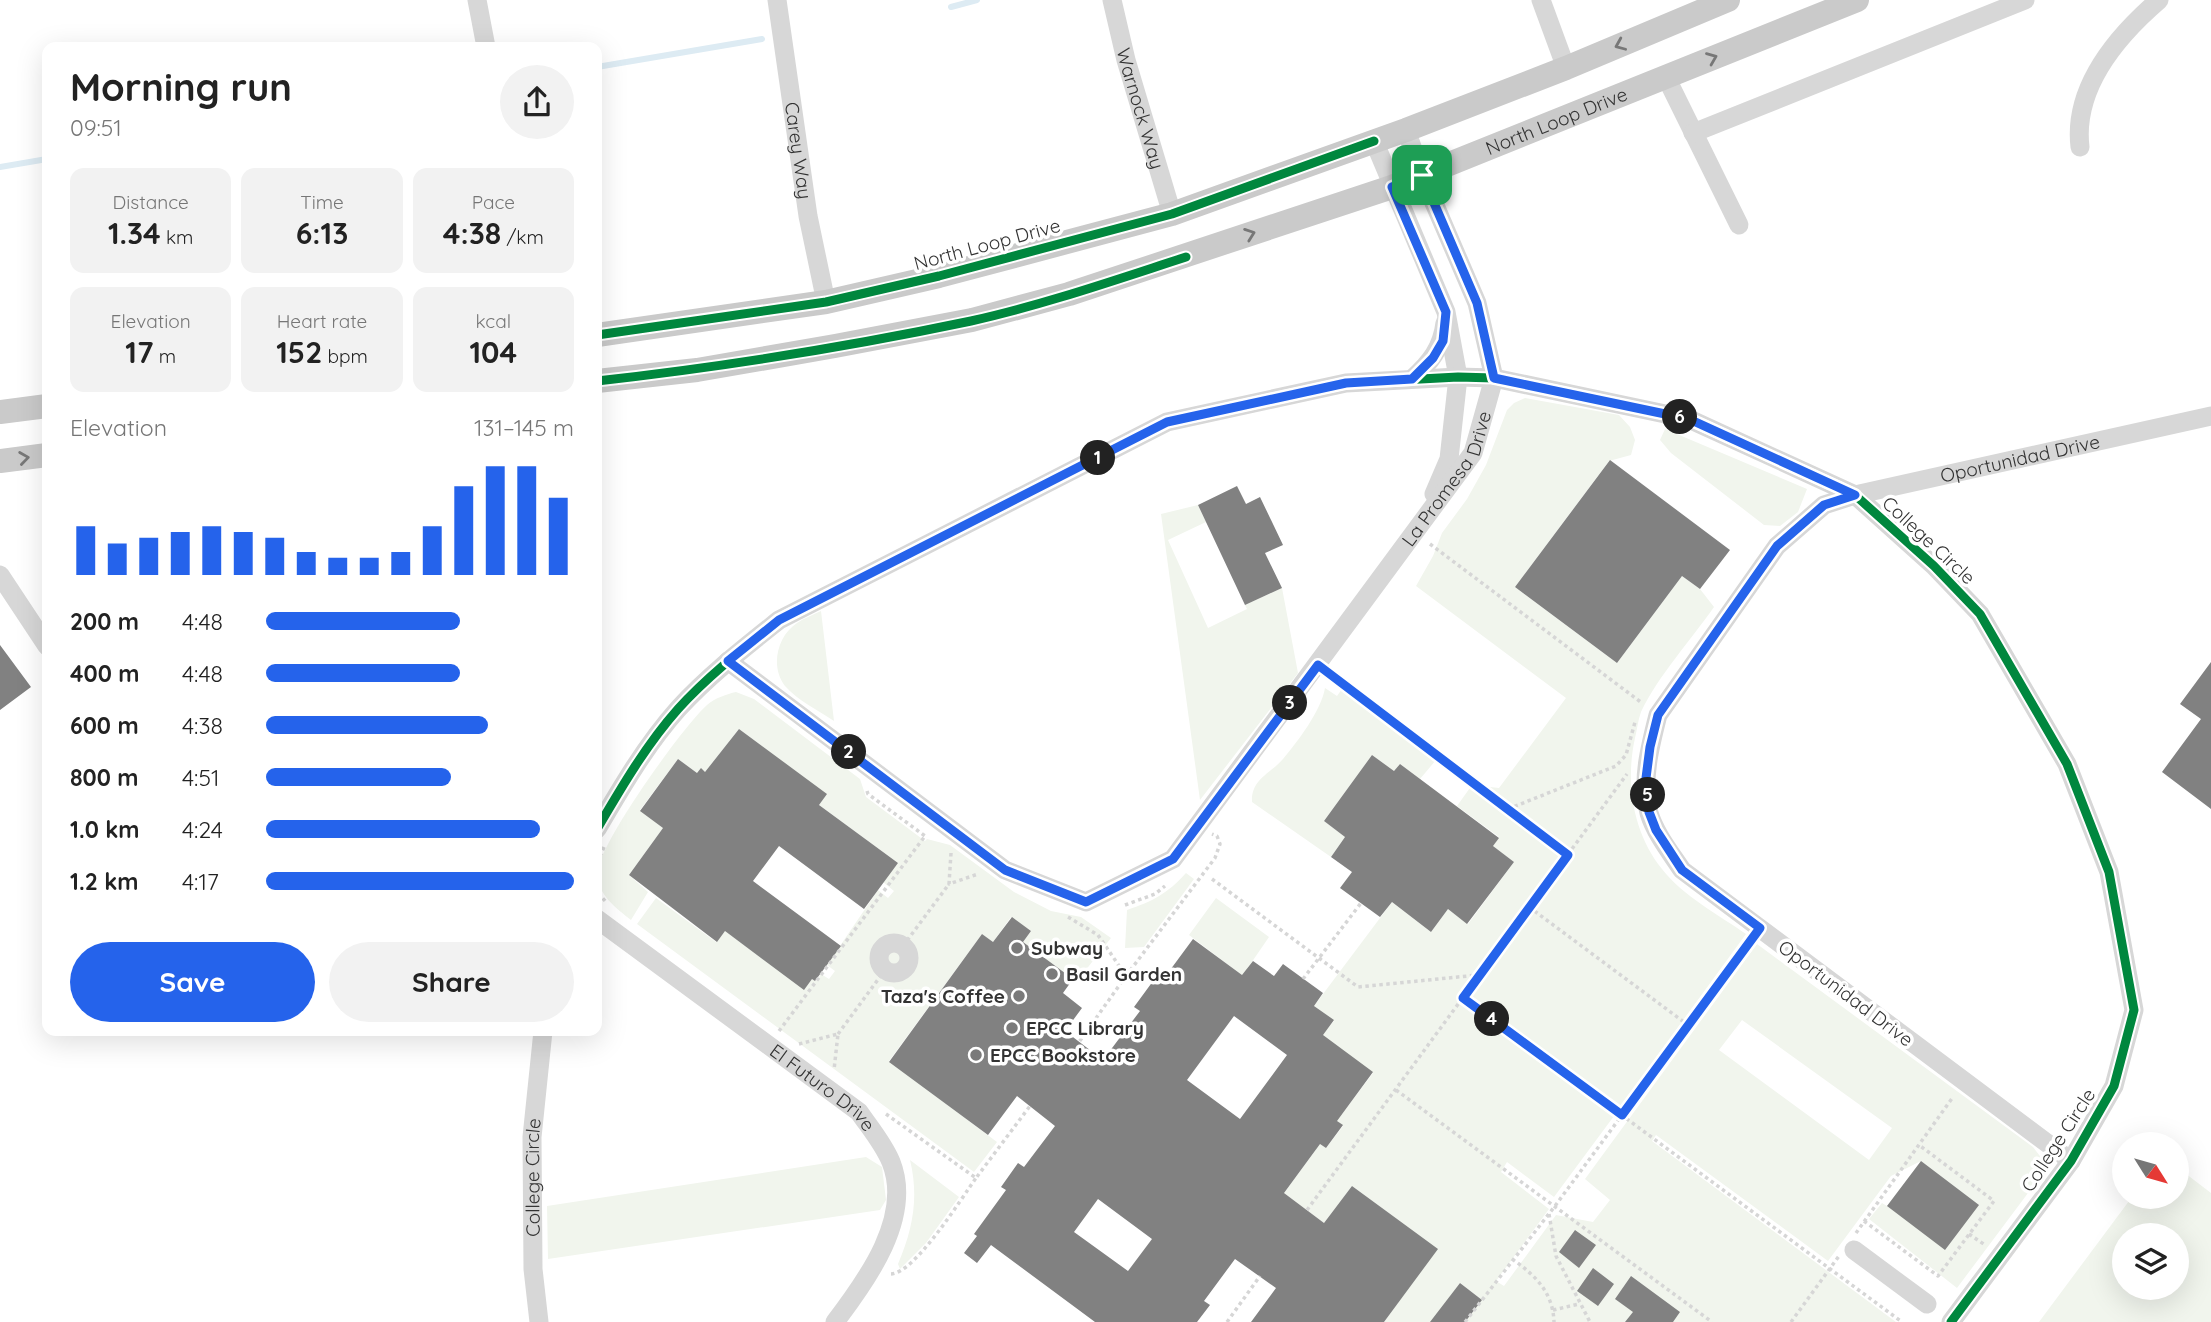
<!DOCTYPE html>
<meta charset="utf-8">
<style>
:root{--surface:#fff;--page:#f2f2f2;--text:#222;--muted:#767676;--accent:#2563eb}
body{margin:0;font-family:Quicksand,sans-serif;background:var(--page);color:var(--text);height:100vh;display:flex;flex-direction:column;font-size:26px;white-space:nowrap}
*{box-sizing:border-box;margin:0}
p{font-size:23px;color:var(--muted)}
.icon{flex:none;width:38px;height:38px;fill:none;stroke:currentColor;stroke-width:2;stroke-linecap:round;stroke-linejoin:round}
.map{position:relative;flex:1;overflow:hidden}
.drawer{position:absolute;left:42px;top:42px;width:560px;height:994px;display:flex;flex-direction:column;background:var(--surface);border-radius:14px;box-shadow:0 7px 28px #0002}
.drawer>*{flex:none}
.needle{width:46px;rotate:127deg}
.buttons{position:absolute;left:2112px;top:1132px;display:grid;gap:14px}
.buttons a{display:grid;place-items:center;width:77px;height:77px;border-radius:50%;background:var(--surface);box-shadow:0 7px 28px #0002;font-size:35px}
.pin{position:absolute;display:grid;place-items:center;width:60px;height:60px;color:#fff;margin:-30px;border-radius:14px;box-shadow:0 4px 10px #0006}
.km{position:absolute;width:35px;height:35px;margin:-18px;border-radius:50%;background:#222;color:#fff;font-size:19px;line-height:35px;text-align:center}
.round{display:grid;place-items:center;flex:none;width:74px;height:74px;border-radius:37px;background:var(--page)}
.overview{display:flex;align-items:center;justify-content:space-between;height:119px;padding:0 28px}
h1{font-size:38px;font-weight:700;line-height:52px}
.figures{display:grid;grid-template-columns:repeat(3,1fr);gap:10px;height:119px;padding:7px 28px}
.figures div{display:grid;align-content:center;border-radius:14px;background:var(--page);text-align:center}
.figures b{font-size:30px;font-weight:700}
.figures small{font-size:19px;font-weight:400}
.figures p{font-size:19px}
.chart{height:196px;padding:14px 28px}
.chart p{display:flex;justify-content:space-between}
.chart svg{width:100%;height:126px;margin-top:7px;stroke:var(--accent);stroke-width:6}
.button{display:flex;gap:14px;margin-top:auto;padding:14px 28px}
.button a{flex:1;height:80px;border-radius:42px;background:var(--accent);color:#fff;font-size:28px;font-weight:700;line-height:80px;text-align:center}
.button a+a{background:var(--page);color:var(--text)}
ul{padding:0 28px;list-style:none;font-size:23px}
li{display:grid;grid-template-columns:112px 84px 1fr;align-items:center;height:52px}
li i{height:18px;border-radius:9px;background:var(--accent)}
.map>svg:first-child{display:block}
.green{fill:#f1f5ed;fill-rule:evenodd}
.lines{fill:none;stroke-linecap:round;stroke-linejoin:round}
.stream{stroke:#ddebf3;stroke-width:6}
.building{fill:#818181;fill-rule:evenodd}
.path{stroke:#d6d6d6;stroke-width:3.5;stroke-dasharray:3.5 3.5;stroke-linecap:butt}
.minor{stroke:#d7d7d7;stroke-width:19}
.major{stroke:#cacaca;stroke-width:24}
.cycleway-casing{stroke:#fff;stroke-width:13}
.cycleway{stroke:#00873e;stroke-width:9}
.oneway{stroke:#777}
.route-casing{stroke:#fff;stroke-width:14}
.route{stroke:#2563eb;stroke-width:9}
.poi-dot{fill:#7a7a7a;stroke:#fff;stroke-width:2.5}
.labels{text-anchor:middle;dominant-baseline:central;stroke-width:7;stroke-linejoin:round;paint-order:stroke}
.street-label{font-size:19px;fill:#333;stroke:#fff}
.poi-label{font-size:19px;font-weight:bold;fill:#333;stroke:#fff;text-anchor:start}
</style>
<div class="map">
<svg width="2211" height="1322" viewBox="0 0 2211 1322">
<rect width="100%" height="100%" fill="#fff"/>
<path class="green" d="M1525,398L1619,415L1630,427L1635,440L1631,455L1609,461L1515,587L1617,663L1682,576L1700,589L1714,607C1691,640 1658,676 1641,712C1638,720 1637,730 1635,738C1625,783 1633,833 1662,869C1683,896 1719,915 1746,934L1619,1108L1572,1074L1567,1081L1614,1116L1554,1197L1507,1162L1501,1172L1549,1209L1496,1281L1504,1286L1556,1215L1593,1222L1610,1200L1585,1179L1757,944L2033,1147L2043,1160L2037,1181L1957,1288L1869,1219L1882,1203L1887,1206L1921,1161L1891,1176L1828,1261L1656,1135L1652,1141L1896,1322H1465L1482,1300L1460,1283L1431,1322H1384L1437,1249L1352,1186L1324,1223L1284,1193L1315,1151L1318,1143L1326,1148L1343,1126L1334,1119L1342,1114L1373,1073L1309,1025L1327,1029L1334,1021L1314,1006L1392,902L1431,932L1448,909L1468,924L1514,862L1493,846L1499,837L1457,806L1472,785L1499,788L1566,698L1416,586L1433,556L1442,533L1467,499L1486,465L1507,410L1514,403ZM1742,1020L1892,1128L1869,1160L1719,1050Z
M1665,429L1807,489L1798,512L1780,526L1764,525L1671,453L1660,440Z
M1198,505L1206,522L1168,540L1208,628L1247,609L1245,605L1282,588L1298,673L1200,800L1161,514Z
M821,611L834,721C818,710 798,701 785,686C770,667 777,636 797,623C804,618 813,615 821,611Z
M1325,688L1337,696L1342,689L1436,760L1420,779L1400,764L1394,771L1372,755L1324,821L1345,837L1331,857L1252,802C1251,779 1270,774 1283,759C1298,741 1321,711 1325,688Z
M736,692L754,699L860,779L866,797L925,841L927,839L950,845L1014,892L1051,911L1081,917L1111,938L1085,971L1081,968L1073,979L1023,942L1031,931L1011,917L993,942L982,934L889,1061L997,1142L974,1172L637,924L656,898L716,942L725,931L804,989L812,979L816,981L821,974L829,979L835,971L827,965L878,890L888,898L894,891L883,882L898,863L819,805L826,794L739,729L705,772L701,769L697,773L678,759L640,810L663,828L629,875L648,892L631,920C616,908 598,895 597,874C597,846 684,725 707,705C715,698 727,694 736,692Z
M1186,873L1194,879L1144,947L1125,948L1127,910C1153,901 1167,894 1186,873Z
M1216,898L1269,937L1247,969L1256,986L1189,935Z
M866,1157L882,1167L886,1200L880,1210L548,1259L547,1206Z
M910,1160L959,1197L926,1243L900,1269L898,1264C913,1229 919,1197 910,1160Z
M2177,1167L2211,1193V1322H2039L2132,1197H2177ZM2124,1236H2177V1288H2124Z"/>
<g class="lines">
<path class="stream" d="M951,7L977,0
M597,67L762,39
M0,167L47,159"/>
</g>
<path class="building" d="M1610,460L1730,550L1700,589L1682,576L1617,663L1515,587Z
M1237,486L1246,504L1260,497L1283,545L1265,553L1282,588L1245,605L1198,505Z
M0,645L31,687L0,710Z
M2211,662V809L2162,772L2201,719L2180,704Z
M739,729L827,794L819,805L898,863L864,909L779,846L753,881L841,946L815,981L812,979L804,990L725,931L717,942L629,875L663,828L640,811L678,759L697,773L701,768L705,772Z
M1372,755L1394,771L1400,764L1499,838L1493,846L1514,862L1467,924L1448,909L1431,932L1392,902L1380,917L1340,888L1352,872L1331,857L1345,837L1324,821Z
M1012,917L1031,931L1023,942L1073,979L1063,993L1082,1008L1065,1031L1103,1060L1140,1011L1134,1007L1156,977L1162,981L1193,939L1242,975L1253,961L1274,976L1283,964L1323,993L1314,1006L1334,1020L1323,1035L1373,1072L1337,1121L1343,1125L1326,1148L1320,1144L1284,1193L1324,1223L1352,1186L1438,1249L1384,1322H1251L1276,1288L1235,1259L1204,1301L1210,1305L1197,1322H1095L991,1245L977,1263L964,1253L977,1236L974,1234L1006,1190L1001,1187L1018,1163L1024,1167L1055,1126L1017,1096L988,1135L889,1062L982,934L993,942ZM1234,1016L1287,1055L1240,1119L1187,1080ZM1098,1199L1152,1239L1128,1271L1074,1232Z
M1921,1161L1979,1205L1945,1250L1887,1206Z
M1575,1230L1596,1245L1579,1268L1559,1252Z
M1593,1268L1614,1284L1598,1306L1577,1291Z
M1631,1276L1680,1312L1673,1322H1625L1633,1312L1615,1299Z
M1460,1283L1482,1300L1465,1322H1430Z"/>
<g class="lines">
<path class="path" d="M1430,544L1642,703
M1333,676L1568,855
M867,791L868,794L925,836L926,835
M1508,809L1616,766L1626,755L1635,722
M951,853L949,884L978,874
M597,863L604,847
M1212,879L1358,987L1478,975
M597,886L599,894L606,902
M1125,905L1155,894L1165,886
M1529,907L1688,1025
M1068,917L1098,935L1126,976L1079,1042
M903,946L949,884
M1126,976L1215,858L1220,844L1217,836L1212,834
M1303,979L1361,903
M1463,998L1902,1322
M779,1031L925,836
M838,1034L885,970
M799,1044L838,1034L834,1070
M1396,1090L1712,1322
M886,1114L976,1178L1030,1106
M1307,1210L1627,774
M1549,1214L1556,1256L1590,1322
M1864,1221L1938,1276L1994,1201L1919,1145
M1856,1233L1953,1097
M1969,1234L1985,1245
M1512,1259C1535,1275 1553,1292 1554,1322
M891,1274C915,1273 961,1199 976,1178
M1553,1310L1579,1304
M1227,1322L1260,1276
M1465,1322L1555,1206L1748,944
M1791,1322L1839,1256"/>
<g class="minor">
<path d="M477,0L486,47"/>
<path id="s1" d="M777,0L808,216L826,302"/>
<path id="s2" d="M1112,0L1126,60L1172,214"/>
<path d="M1541,0L1566,68"/>
<path d="M1666,77L1739,225"/>
<path d="M1693,133L2025,0"/>
<path d="M1374,141L1446,312L1458,377L1449,459L1434,494"/>
<path d="M2080,147C2073,88 2116,37 2159,0"/>
<path d="M1412,379C1430,363 1442,348 1445,323"/>
<path d="M0,575L47,646"/>
<path id="s3" d="M728,661L1005,870L1086,902L1173,859L1473,453L1494,378L1477,303L1422,175L1406,130"/>
<path d="M597,829C621,788 646,745 678,709C708,676 744,648 779,620L1167,422L1346,383L1458,377L1494,378L1689,419L1855,495L1934,566L1980,614L2067,764L2109,872L2134,1010L2114,1086L2071,1161L1951,1322"/>
<path id="s4" d="M597,919L859,1112C870,1128 883,1143 891,1162C913,1217 867,1280 835,1322"/>
<circle cx="894" cy="958" r="15"/>
<path id="s5" d="M2071,1161L1682,870C1670,852 1655,833 1649,813C1641,781 1650,746 1658,715L1777,546L1824,505L1855,495L2211,416"/>
<path d="M1854,1250L1927,1304"/>
<path id="s6" d="M539,1322L533,1269L532,1137L543,1031"/>
</g>
<g class="major">
<path d="M597,335L826,302L939,276L1172,214L1406,130L1566,68L1728,0"/>
<path id="s7" d="M597,381L697,370L835,346L972,320L1069,294L1392,187L1857,0"/>
<path d="M0,412L47,406"/>
<path d="M0,461L47,455"/>
</g>
<defs>
<path id="cycleway" d="M597,335L826,302L939,276L1172,214L1374,141
M597,381C722,367 847,347 971,321C1043,305 1115,280 1186,257
M597,829C621,788 646,745 678,709C708,676 744,648 779,620L1167,422L1346,383L1458,377L1494,378L1689,419L1855,495L1934,566L1980,614L2067,764L2109,872L2134,1010L2114,1086L2071,1161L1951,1322"/>
</defs>
<use href="#cycleway" class="cycleway-casing"/>
<use href="#cycleway" class="cycleway"/>
</g>
<defs><path id="oneway-chevron" d="M-2-3.5L2.5 0L-2 3.5" fill="none" stroke-width="1.6" stroke-linecap="round" stroke-linejoin="round" transform="scale(1.75)"/></defs>
<g class="oneway">
<use href="#oneway-chevron" transform="translate(1620 45) rotate(157)"/>
<use href="#oneway-chevron" transform="translate(1712 58) rotate(-22)"/>
<use href="#oneway-chevron" transform="translate(1250 234) rotate(-20)"/>
<use href="#oneway-chevron" transform="translate(24 458) rotate(-8)"/>
</g>
<g class="lines">
<defs>
<path id="route" d="M1422,175L1477,303L1494,378L1689,419L1855,495L1824,505L1777,546L1658,715L1650,747L1646,778L1649,812L1656,830L1682,870L1760,928L1622,1115L1463,998L1568,855L1318,665L1173,859L1086,902L1005,870L728,661L779,620L1167,422L1346,383L1412,379L1433,358L1443,341L1446,312L1392,187Z"/>
</defs>
<use href="#route" class="route-casing"/>
<use href="#route" class="route"/>
</g>
<g class="poi-dot">
<circle cx="1017" cy="948" r="7"/>
<circle cx="1052" cy="974" r="7"/>
<circle cx="1019" cy="996" r="7"/>
<circle cx="1012" cy="1028" r="7"/>
<circle cx="976" cy="1055" r="7"/>
</g>
<g class="labels">
<g class="street-label">
<text stroke="none"><textPath href="#s2" startOffset="112">Warnock Way</textPath></text>
<text stroke="none"><textPath href="#s7" startOffset="998">North Loop Drive</textPath></text>
<text stroke="none"><textPath href="#s1" startOffset="152">Carey Way</textPath></text>
<text transform="translate(987 244) rotate(-15)">North Loop Drive</text>
<text stroke="none"><textPath href="#s3" startOffset="1001">La Promesa Drive</textPath></text>
<text stroke="none"><textPath href="#s5" startOffset="1122">Oportunidad Drive</textPath></text>
<text transform="translate(1929 540) rotate(43)">College Circle</text>
<text transform="translate(1846 993) rotate(37)">Oportunidad Drive</text>
<text stroke="none"><textPath href="#s4" startOffset="282">El Futuro Drive</textPath></text>
<text transform="translate(2058 1140) rotate(-57)">College Circle</text>
<text stroke="none"><textPath href="#s6" startOffset="145">College Circle</textPath></text>
</g>
<g class="poi-label">
<text x="1031" y="948">Subway</text>
<text x="1066" y="974">Basil Garden</text>
<text x="1005" y="996" text-anchor="end">Taza's Coffee</text>
<text x="1026" y="1028">EPCC Library</text>
<text x="990" y="1055">EPCC Bookstore</text>
</g>
</g>
</svg>
<div class="buttons">
<a><svg class="needle" viewBox="-14 -14 28 28"><path d="M0-13l5 13h-10z" fill="#e53935"/><path d="M0 13l5-13h-10z" fill="#767676"/></svg></a>
<a><svg class="icon" aria-label="layers" viewBox="0 0 24 24"><path d="M12 4l9 5-9 5-9-5zM3 14l9 5 9-5"/></svg></a>
</div>
<div class="pin" style="left:1422px;top:175px;background:#1e9e55"><svg class="icon" aria-label="arrive" viewBox="0 0 24 24"><path d="M6 21V4h12l-3 4 3 4H6"/></svg></div>
<b class="km" style="left:1098px;top:458px">1</b>
<b class="km" style="left:849px;top:752px">2</b>
<b class="km" style="left:1290px;top:703px">3</b>
<b class="km" style="left:1492px;top:1019px">4</b>
<b class="km" style="left:1648px;top:795px">5</b>
<b class="km" style="left:1680px;top:417px">6</b>
<section class="drawer">
<div class="overview"><div><h1>Morning run</h1><p>09:51</p></div><a class="round"><svg class="icon" aria-label="share" viewBox="0 0 24 24"><path d="M12 15V3M7 8l5-5 5 5M5 13v7h14v-7"/></svg></a></div>
<div class="figures">
<div><p>Distance</p><b>1.34<small> km</small></b></div>
<div><p>Time</p><b>6:13</b></div>
<div><p>Pace</p><b>4:38<small> /km</small></b></div>
</div>
<div class="figures">
<div><p>Elevation</p><b>17<small> m</small></b></div>
<div><p>Heart rate</p><b>152<small> bpm</small></b></div>
<div><p>kcal</p><b>104</b></div>
</div>
<div class="chart"><p><span>Elevation</span>131–145 m</p>
<svg viewBox="0 0 160 44" preserveAspectRatio="none"><path d="M5 44V27M15 44V33M25 44V31M35 44V29M45 44V27M55 44V29M65 44V31M75 44V36M85 44V38M95 44V38M105 44V36M115 44V27M125 44V13M135 44V6M145 44V6M155 44V17"/></svg>
</div>
<ul>
<li><b>200 m</b>4:48<i style="width:63%"></i></li>
<li><b>400 m</b>4:48<i style="width:63%"></i></li>
<li><b>600 m</b>4:38<i style="width:72%"></i></li>
<li><b>800 m</b>4:51<i style="width:60%"></i></li>
<li><b>1.0 km</b>4:24<i style="width:89%"></i></li>
<li><b>1.2 km</b>4:17<i style="width:100%"></i></li>
</ul>
<div class="button"><a>Save</a><a>Share</a></div>
</section>
</div>
